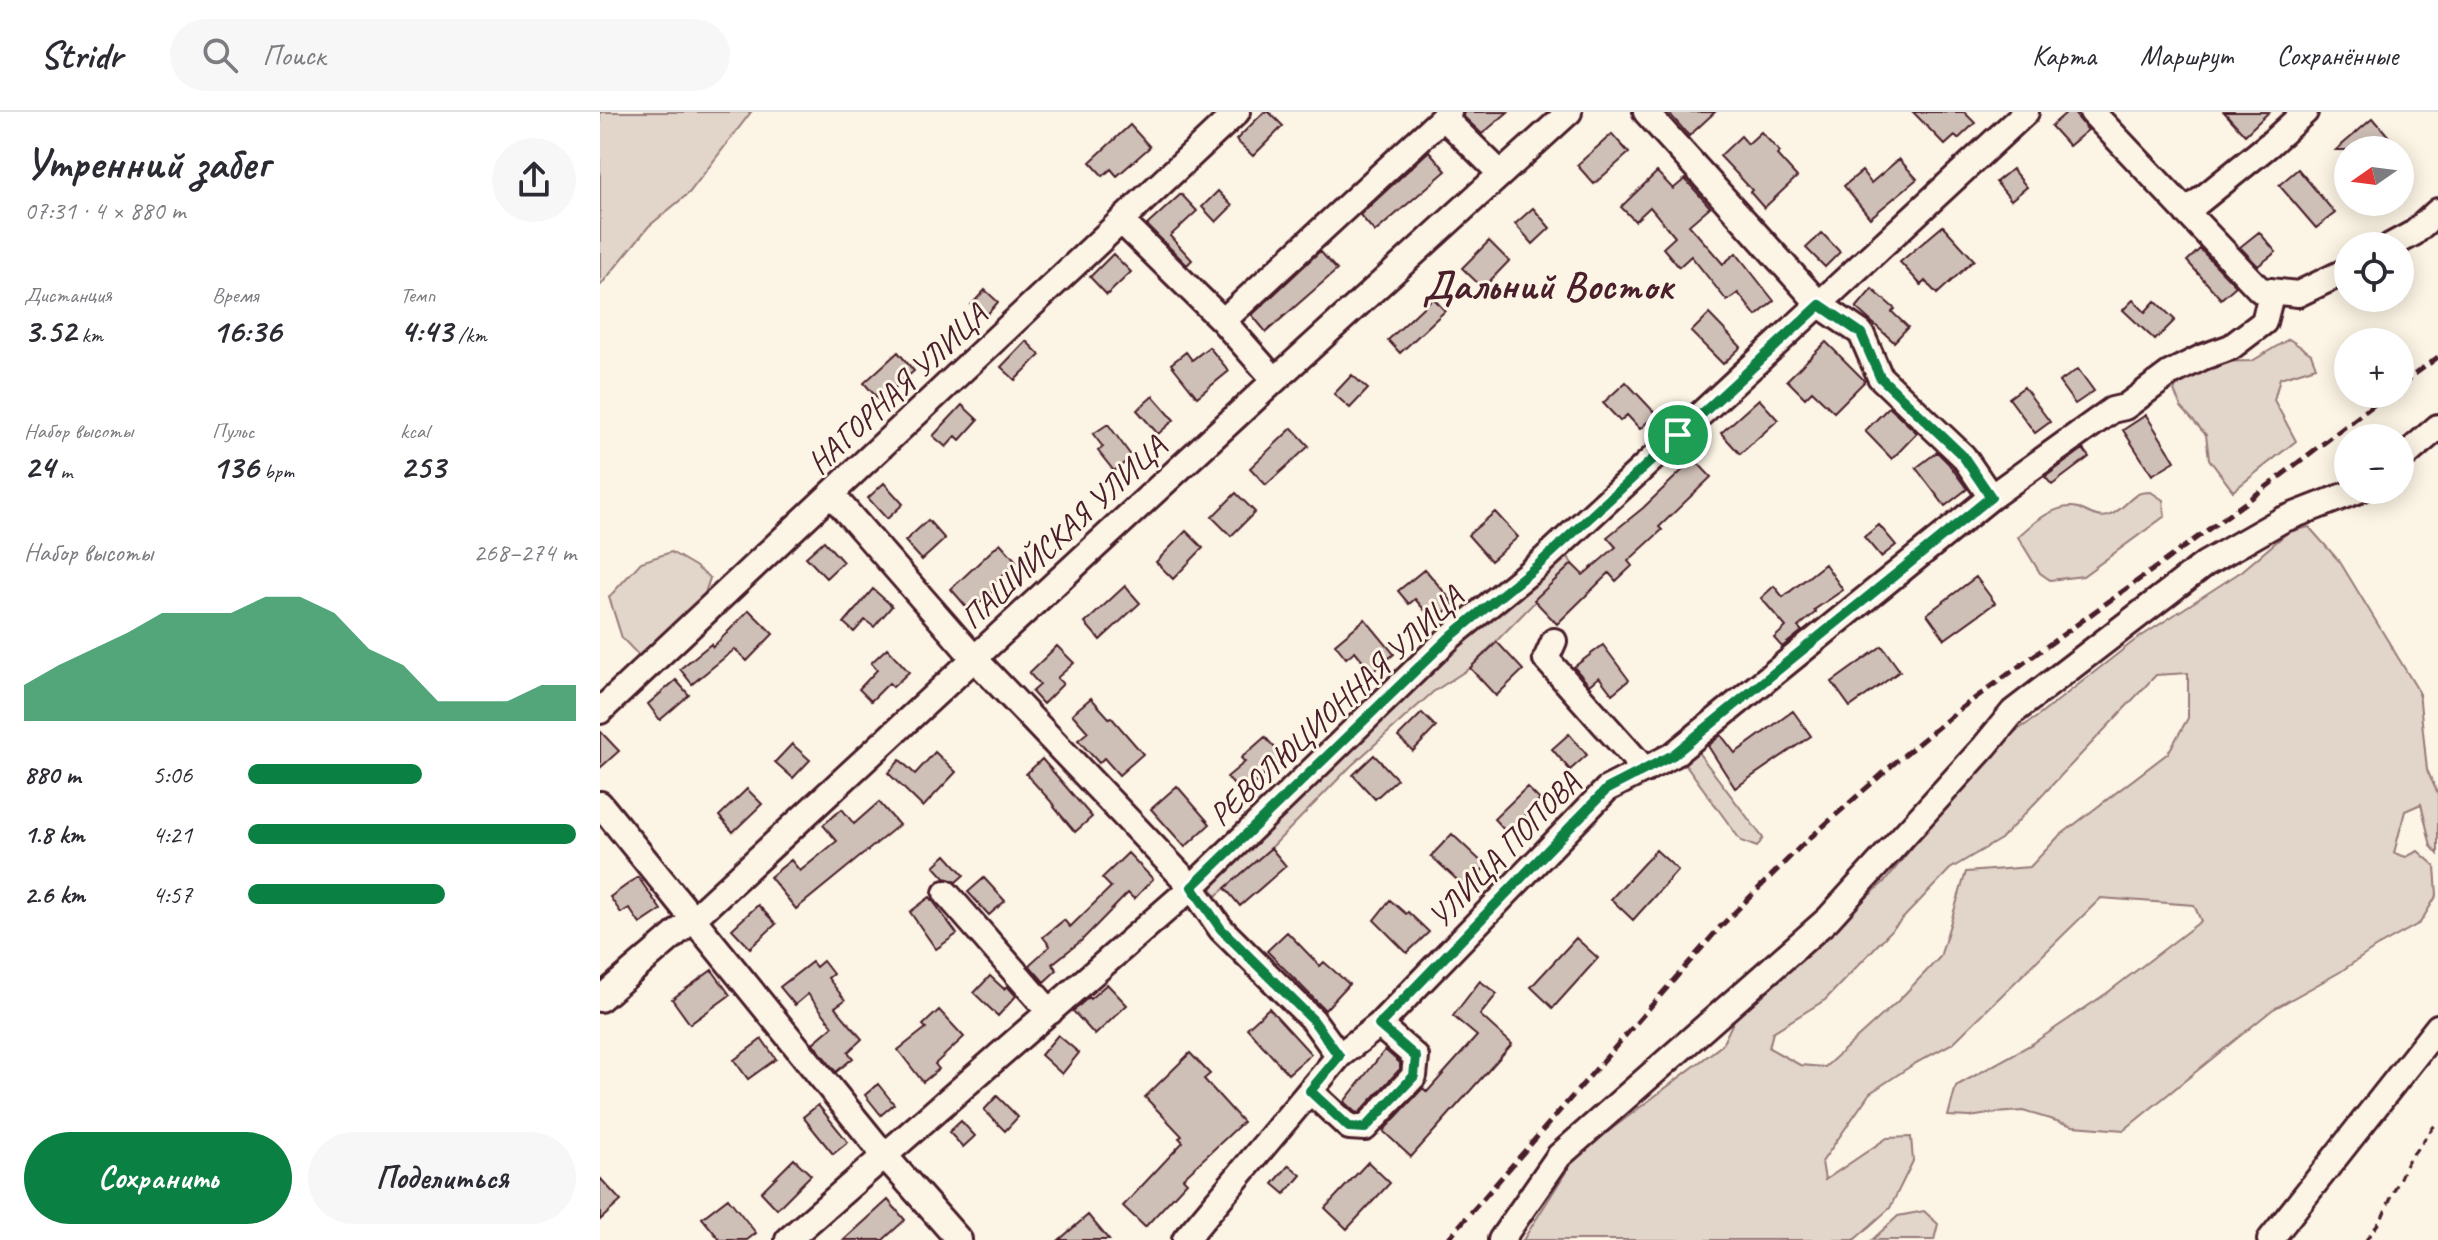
<!DOCTYPE html>
<html lang="ru">
<meta charset="utf-8">
<style>
:root{--surface:#fff;--page:#f7f7f7;--text:#2b2b33;--muted:#7c7c81;--line:#e1e1e2;--accent:#0b8043}
body{margin:0;font-family:Caveat,sans-serif;background:var(--page);color:var(--text);height:100vh;display:flex;flex-direction:column;font-size:30px;white-space:nowrap}
*{box-sizing:border-box;margin:0}
p{font-size:26px;color:var(--muted)}
.icon{flex:none;width:44px;height:44px;fill:none;stroke:currentColor;stroke-width:2;stroke-linecap:round;stroke-linejoin:round}
.map{position:relative;flex:1;overflow:hidden}
.details{display:flex;flex-direction:column;background:var(--surface);width:600px}
.details>*{flex:none}
.needle{width:52px;rotate:256deg}
.tools{position:absolute;left:1734px;top:24px;display:grid;gap:16px}
.tools a{display:grid;place-items:center;width:80px;height:80px;border-radius:50%;background:var(--surface);box-shadow:0 4px 20px #0003;font-size:40px}
.pin{position:absolute;display:grid;place-items:center;width:68px;height:68px;color:#fff;margin:-34px;border:4px solid #fff;border-radius:50%;box-shadow:0 2px 8px #0007}
.round{display:grid;place-items:center;flex:none;width:84px;height:84px;border-radius:42px;background:var(--page)}
.summary{display:flex;align-items:center;justify-content:space-between;height:136px;padding:0 24px}
h1{font-size:44px;font-weight:800;line-height:60px}
.figures{display:grid;grid-template-columns:repeat(3,1fr);gap:12px;height:136px;padding:8px 24px}
.figures div{display:grid;align-content:center}
.figures b{font-size:34px;font-weight:800}
.figures small{font-size:22px;font-weight:400}
.figures p{font-size:22px}
.chart{height:224px;padding:16px 24px}
.chart p{display:flex;justify-content:space-between}
.chart svg{width:100%;height:144px;margin-top:8px;fill:var(--accent);opacity:.7}
.primary-button{display:flex;gap:16px;margin-top:auto;padding:16px 24px}
.primary-button a{flex:1;height:92px;border-radius:48px;background:var(--accent);color:#fff;font-size:32px;font-weight:800;line-height:92px;text-align:center}
.primary-button a+a{background:var(--page);color:var(--text)}
ul{padding:0 24px;list-style:none;font-size:26px}
li{display:grid;grid-template-columns:128px 96px 1fr;align-items:center;height:60px}
li i{height:20px;border-radius:10px;background:var(--accent)}
header{display:flex;align-items:center;gap:48px;box-sizing:border-box;height:112px;padding:0 40px;background:var(--surface);border-bottom:2px solid var(--line)}
header strong{font-size:38px}
nav{display:flex;gap:44px;margin-inline-start:auto;font-size:28px}
.search{width:560px;height:72px;background:var(--page);display:flex;align-items:center;gap:20px;box-sizing:border-box;padding:0 28px;border-radius:44px;color:var(--muted);font-size:30px}
main{display:flex;flex:1;min-height:0}
.map>svg:first-child{display:block}
.green{fill:#e2d5ca;stroke:#967a7a;stroke-width:2;fill-rule:evenodd}
.building{fill:#cfc0b7;stroke:#4a1f2b;stroke-width:2}
.lines{fill:none;stroke-linecap:round;stroke-linejoin:round}
.minor-casing{stroke:#4a1f2b;stroke-width:30}
.path{stroke:#4a1f2b;stroke-width:3;stroke-dasharray:8 6;stroke-linecap:butt}
.minor{stroke:#fcf5e5;stroke-width:24}
.rail{stroke:#4a1f2b;stroke-width:5;stroke-dasharray:12 6;stroke-linecap:butt}
.route-casing{stroke:#fff;stroke-width:16}
.route{stroke:#0b8043;stroke-width:10}
.labels{text-anchor:middle;dominant-baseline:central;stroke-width:6;stroke-linejoin:round;paint-order:stroke}
.street-label{font-size:32px;fill:#4a1f2b;stroke:#fcf5e5}
.district-label{font-size:40px;font-weight:bold;fill:#4a1f2b;stroke:#fcf5e5}
</style>
<header>
<strong>Stridr</strong>
<div class="search"><svg class="icon" aria-label="search" viewBox="0 0 24 24"><circle cx="10" cy="10" r="6"/><path d="M15 15l6 6"/></svg>Поиск</div>
<nav><a>Карта</a><a>Маршрут</a><a>Сохранённые</a></nav>
</header>
<main>
<section class="details">
<div class="summary"><div><h1>Утренний забег</h1><p>07:31 · 4 × 880 m</p></div><a class="round"><svg class="icon" aria-label="share" viewBox="0 0 24 24"><path d="M12 15V3M7 8l5-5 5 5M5 13v7h14v-7"/></svg></a></div>
<div class="figures">
<div><p>Дистанция</p><b>3.52<small> km</small></b></div>
<div><p>Время</p><b>16:36</b></div>
<div><p>Темп</p><b>4:43<small> /km</small></b></div>
</div>
<div class="figures">
<div><p>Набор высоты</p><b>24<small> m</small></b></div>
<div><p>Пульс</p><b>136<small> bpm</small></b></div>
<div><p>kcal</p><b>253</b></div>
</div>
<div class="chart"><p><span>Набор высоты</span>268–274 m</p>
<svg viewBox="0 0 160 44" preserveAspectRatio="none"><path d="M0 44V33L10 27L20 22L30 17L40 11L50 11L60 11L70 6L80 6L90 11L100 22L110 27L120 38L130 38L140 38L150 33L160 33V44z"/></svg>
</div>
<ul>
<li><b>880 m</b>5:06<i style="width:53%"></i></li>
<li><b>1.8 km</b>4:21<i style="width:100%"></i></li>
<li><b>2.6 km</b>4:57<i style="width:60%"></i></li>
</ul>
<div class="primary-button"><a>Сохранить</a><a>Поделиться</a></div>
</section>
<div class="map">
<svg width="1838" height="1128" viewBox="0 0 1838 1128">
<rect width="100%" height="100%" fill="#fcf5e5"/>
<filter id="ink" filterUnits="userSpaceOnUse"><feTurbulence type="fractalNoise" baseFrequency=".0125" numOctaves="2"/><feDisplacementMap in="SourceGraphic" scale="16" xChannelSelector="R" yChannelSelector="G"/><feConvolveMatrix kernelMatrix="1 2 1 2 8 2 1 2 1" color-interpolation-filters="sRGB"/></filter>
<g filter="url(#ink)">
<path class="green" d="M0,0H151L89,81L49,114L0,174Z
M1689,227L1711,242L1716,255L1680,266L1674,288L1696,329L1633,379L1609,347L1606,323L1581,295L1574,279L1583,262L1604,250L1652,249Z
M1551,380L1563,388L1565,404L1483,464L1450,468L1440,461L1418,425C1431,412 1457,390 1478,396C1488,400 1497,407 1508,404C1521,400 1527,388 1538,382C1542,380 1547,380 1551,380Z
M1709,415L1740,450L1819,580L1827,658L1838,682V742L1831,734L1821,692L1805,699L1794,741L1806,745L1818,739L1835,754L1837,783L1820,811L1775,836L1740,860L1672,898L1524,1018L1473,1014L1423,999L1395,1001L1370,1005L1348,1004L1356,974L1432,932L1507,881L1601,809L1594,793L1501,786L1353,931L1314,952L1270,981L1222,1050L1225,1068L1287,1026L1311,1025L1313,1049L1290,1096L1254,1128H923L976,1044L1122,933L1135,906L1286,768L1358,678L1413,621L1437,605L1534,529L1642,459L1688,420ZM1588,561V606L1568,641L1458,725L1430,755L1366,760L1340,845L1298,889L1225,955L1200,953L1169,936L1173,920L1225,888L1350,757L1401,727L1556,563Z
M964,437L972,452L870,556L833,580L751,654L671,736L616,784L608,771L851,537Z
M71,440L95,454L110,466L100,496L41,546L22,526L9,485L41,450Z
M1094,635L1163,726L1157,735L1141,729L1084,650L1086,641Z
M1324,1099L1338,1112L1334,1128H1272L1298,1104Z"/>
<path class="building" d="M664,0H669L683,14L653,44L636,28Z
M864,0H908L882,22L863,4Z
M1068,0H1115L1089,24Z
M1313,0H1364L1375,11L1358,27L1355,24L1345,33Z
M1467,0H1473L1488,18L1469,34L1451,14Z
M1624,0H1669L1645,23Z
M1773,6L1800,38H1736Z
M530,13L550,35L517,64L511,57L503,64L490,50Z
M1161,20L1180,40L1177,43L1197,65L1164,96L1150,80L1152,78L1120,44L1141,24L1148,32Z
M1012,22L1029,41L994,72L977,53Z
M829,39L846,59L775,120L760,103Z
M1299,47L1317,67L1270,106L1244,74L1262,59L1271,71Z
M1412,57L1427,75L1411,88L1396,70Z
M1698,57L1735,101L1716,116L1679,73Z
M1057,60L1073,77L1085,67L1110,95L1089,113L1123,152L1136,141L1174,189L1156,204L1138,181L1127,189L1091,144L1079,155L1063,136L1075,125L1050,95L1035,109L1021,95Z
M618,79L632,94L616,110L602,95Z
M581,82L597,99L570,124L592,148L587,153L547,113Z
M933,96L950,116L933,132L915,112Z
M1343,114L1374,148L1337,182L1325,169L1321,173L1300,150Z
M1659,120L1676,140L1658,154L1640,135Z
M1222,121L1240,140L1225,155L1206,136Z
M889,129L909,149L883,176L862,156Z
M1600,137L1636,174L1621,187L1587,149Z
M720,139L737,158L666,220L652,203Z
M513,142L531,160L507,183L490,165Z
M1272,177L1295,197L1292,200L1308,215L1294,230L1256,196Z
M385,178L398,190L385,205L371,193Z
M833,186L845,199L800,241L788,228Z
M1533,188L1545,200L1555,189L1575,208L1555,228L1523,198Z
M1109,202L1141,235L1123,252L1091,220Z
M426,229L440,243L415,268L401,255Z
M1226,230L1265,269L1234,300L1212,279L1205,286L1187,268Z
M609,235L629,259L597,285L571,252L586,240L592,248Z
M298,240L314,259L280,289L264,271Z
M1478,257L1494,279L1475,292L1459,270Z
M752,263L768,277L750,296L734,282Z
M1026,270L1056,302L1040,317L1027,303L1020,309L1003,291Z
M1424,275L1450,310L1435,321L1409,286Z
M553,284L574,308L558,322L537,298Z
M1159,287L1178,308L1140,342L1121,321Z
M362,293L378,308L360,328L356,324L346,335L333,324Z
M1289,295L1317,321L1292,347L1265,319Z
M1546,303L1575,349L1552,363L1523,318Z
M508,312L532,345L514,359L498,339L503,335L493,322Z
M692,316L709,334L666,373L650,356Z
M1483,337L1489,345L1452,373L1445,365Z
M1337,340L1348,351L1367,377L1345,394L1316,356Z
M1094,347L1111,365L1059,415L1062,418L1028,449L1032,454L1016,469L1009,461L957,512L934,488L972,452L983,463L1016,435L1007,425L1043,396Z
M284,371L303,392L287,407L268,386Z
M636,381L655,400L631,424L612,405Z
M895,400L918,425L891,449L868,423Z
M328,408L345,427L322,448L305,429Z
M1279,413L1296,433L1281,445L1264,425Z
M586,419L603,436L573,467L556,450Z
M224,429L243,450L226,466L206,445Z
M400,431L417,450L391,474L395,477L370,499L351,477Z
M1225,452L1243,478L1214,498L1216,500L1198,515L1202,519L1182,535L1174,526L1186,515L1161,486L1174,474L1183,485Z
M825,457L854,492L834,509L815,487L809,492L798,479Z
M1376,465L1395,491L1345,527L1327,502Z
M525,474L540,491L500,528L485,511Z
M273,477L292,494L274,515L265,508L254,520L244,511Z
M149,498L173,522L147,549L135,537L92,572L80,557L111,532L113,535Z
M765,507L794,542L772,560L755,539L746,546L735,532Z
M897,530L923,558L896,584L870,556Z
M1003,533L1029,568L1012,582L999,565L989,573L974,555Z
M457,534L474,551L457,566L463,572L443,592L432,580L440,573L429,561Z
M1282,534L1300,559L1250,595L1232,570Z
M287,536L309,560L293,575L289,571L271,589L259,577L277,558L271,551Z
M76,568L89,583L60,608L48,592Z
M491,586L509,606L511,605L543,642L519,663L504,646L499,651L478,628L488,620L472,602Z
M1193,599L1211,624L1135,676L1108,634L1121,623L1135,641Z
M822,601L836,615L813,639L798,625Z
M0,619L19,639L0,656Z
M969,622L987,643L970,658L952,637Z
M665,625L684,646L642,682L627,665L645,650L641,646Z
M192,632L210,648L193,666L175,650Z
M335,640L356,660L323,695L288,661L300,648L315,662Z
M774,643L797,667L775,687L753,663Z
M442,647L492,705L475,720L454,695L455,694L426,662Z
M577,674L610,712L585,735L551,697Z
M927,675L940,688L907,721L894,707Z
M147,677L162,692L133,720L119,704Z
M279,690L299,713L196,797L170,765L191,748L200,759L237,729L223,713L242,697L254,712Z
M852,722L886,754L866,776L831,744Z
M671,736L686,754L640,794L625,776Z
M1056,738L1078,758L1033,808L1011,787Z
M528,741L553,767L534,787L528,781L481,829L452,852L457,858L444,870L429,853L450,834L443,825L464,808L470,815L511,775L502,766Z
M346,743L364,763L356,770L345,766L334,754Z
M38,765L61,798L40,812L29,796L21,801L10,785Z
M384,766L405,789L389,803L368,780Z
M330,785L357,822L336,837L310,800Z
M790,788L806,802L808,800L829,820L807,841L774,808Z
M158,793L176,812L150,836L132,817Z
M687,820L720,854L724,850L749,872L725,898L667,839Z
M976,826L998,846L953,896L931,875Z
M223,849L233,862L228,866L245,888L235,895L262,927L248,940L253,946L236,960L213,931L233,914L208,882L195,893L180,875L212,850L216,855Z
M112,858L130,883L90,912L72,887Z
M390,864L404,877L407,874L416,884L398,904L374,881Z
M880,869L897,882L880,903L912,932L811,1045L783,1019L823,976L827,980L877,924L853,904Z
M507,872L527,893L495,923L473,899L489,885L490,887Z
M669,896L711,942L688,962L647,916Z
M339,898L364,925L335,952L339,957L323,970L298,938L326,916L323,913Z
M458,923L479,941L462,962L441,943Z
M162,927L176,947L148,967L134,948Z
M785,938L800,951V957L759,1001L755,1000L744,990Z
M590,941L610,962L604,967L643,1010L583,1066L587,1070L545,1115L523,1094L583,1030L579,1026L582,1024L545,985Z
M278,972L294,992L281,1003L265,983Z
M397,984L418,1005L405,1019L384,998Z
M218,993L248,1030L233,1042L203,1005Z
M361,1009L375,1024L363,1035L349,1020Z
M194,1047L211,1063L177,1097L161,1080Z
M768,1050L790,1071L747,1117L725,1096Z
M689,1053L701,1063L685,1082L673,1072Z
M0,1066L21,1089L0,1108Z
M128,1086L156,1121L147,1128H120L102,1106Z
M288,1088L305,1108L283,1128H244Z
M488,1103L509,1128H459Z"/>
<g class="lines">
<defs>
<path id="minor" d="M1046,0L1220,193L1261,221L1280,265L1363,344L1391,385
M1492,0L1660,178L1698,182L1748,158
M843,5L901,62
M1586,100L1670,32L1705,0
M522,110L623,209L675,268
M1790,134L1814,121L1838,99
M623,209L849,0
M1800,348L1838,315
M232,383L374,546L592,775L621,817L713,908L739,944
M954,529L946,547L1045,658
M0,599L637,0
M0,692L285,1044L359,1128
M346,781L450,900
M0,887L93,807L675,268L969,0
M710,979L749,1015L765,1016L814,964L816,945L779,913
M188,1128L592,775L851,524L937,454L1426,0
M585,1128L739,944L779,913L1007,677L1073,643L1391,385L1512,298L1525,295L1569,262L1603,245L1631,235L1664,210L1672,179
M901,1128L959,1044L1228,807L1385,634L1413,600L1605,452L1682,408L1759,378
M1670,1128L1838,915"/>
</defs>
<use href="#minor" class="minor-casing"/>
<path class="path" d="M1766,1128L1781,1108L1807,1050L1838,1009"/>
<use href="#minor" class="minor"/>
<path class="rail" d="M1800,273L1838,245
M847,1128L1120,815L1202,733L1298,648L1360,597L1649,388L1788,282"/>
</g>
</g>
<g class="lines" filter="url(#ink)">
<defs>
<path id="route" d="M1220,193L1261,221L1280,265L1363,344L1391,385L1073,643L1007,677L779,913L816,945L814,964L765,1016L749,1015L710,979L739,944L713,908L621,817L592,775L851,524L937,454Z"/>
</defs>
<use href="#route" class="route-casing"/>
<use href="#route" class="route"/>
</g>
<g class="labels">
<g class="street-label">
<text transform="translate(297 277) rotate(-43)">НАГОРНАЯ УЛИЦА</text>
<text transform="translate(463 420) rotate(-43)">ПАШИЙСКАЯ УЛИЦА</text>
<text transform="translate(736 594) rotate(-43)">РЕВОЛЮЦИОННАЯ УЛИЦА</text>
<text transform="translate(904 738) rotate(-46)">УЛИЦА ПОПОВА</text>
</g>
<g class="district-label">
<text x="948" y="174">Дальний Восток</text>
</g>
</g>
</svg>
<div class="tools">
<a><svg class="needle" viewBox="-14 -14 28 28"><path d="M0-13l5 13h-10z" fill="#e53935"/><path d="M0 13l5-13h-10z" fill="#7c7c81"/></svg></a>
<a><svg class="icon" aria-label="locate" viewBox="0 0 24 24"><circle cx="12" cy="12" r="6"/><path d="M12 2v4M12 18v4M2 12h4M18 12h4"/></svg></a>
<a>+</a>
<a>−</a>
</div>
<div class="pin" style="left:1078px;top:323px;background:#1e9e55"><svg class="icon" aria-label="arrive" viewBox="0 0 24 24"><path d="M6 21V4h12l-3 4 3 4H6"/></svg></div>
</div>
</main>
